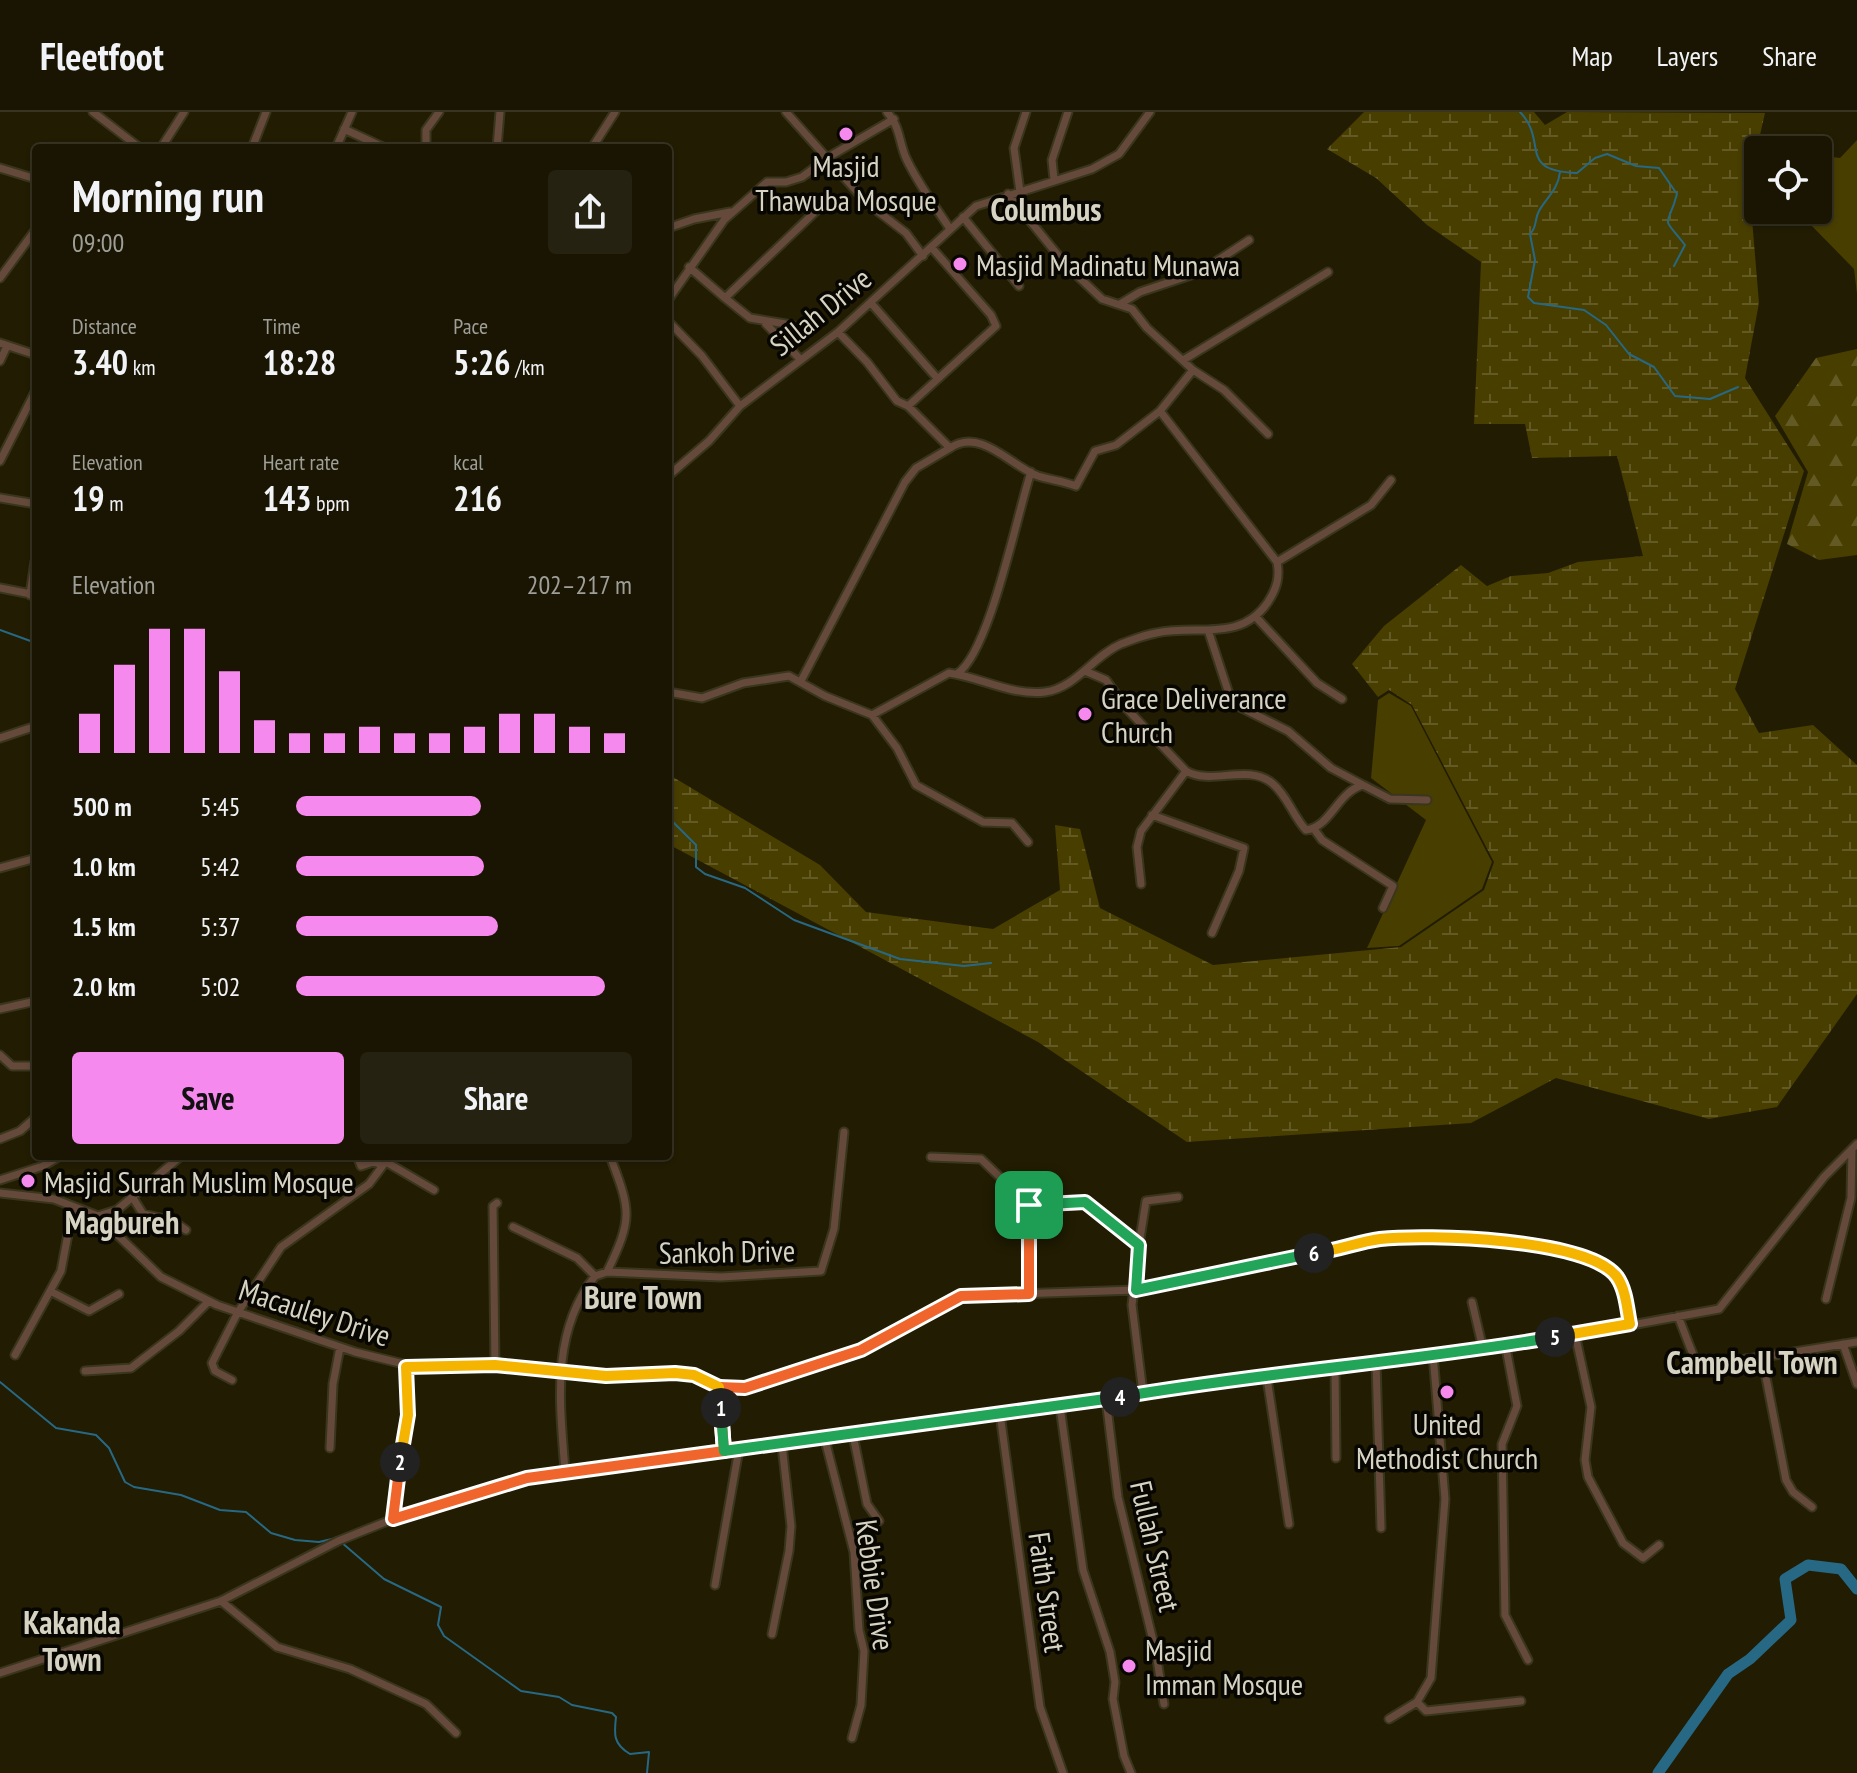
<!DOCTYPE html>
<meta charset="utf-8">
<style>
:root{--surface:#191502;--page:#262211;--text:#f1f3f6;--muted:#9f9f99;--line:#373424;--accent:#f689ed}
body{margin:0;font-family:"PT Sans Narrow",sans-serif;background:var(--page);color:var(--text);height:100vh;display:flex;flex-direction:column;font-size:30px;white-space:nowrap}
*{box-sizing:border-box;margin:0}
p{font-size:26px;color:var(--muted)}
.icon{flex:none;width:44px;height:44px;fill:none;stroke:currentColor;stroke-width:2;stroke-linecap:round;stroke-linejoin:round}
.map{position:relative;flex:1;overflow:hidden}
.panel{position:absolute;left:32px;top:32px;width:640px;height:1016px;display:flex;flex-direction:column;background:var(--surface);border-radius:8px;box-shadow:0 2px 6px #0004,0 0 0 2px var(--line)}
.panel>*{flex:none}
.tools{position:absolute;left:1744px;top:24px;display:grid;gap:16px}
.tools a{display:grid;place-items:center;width:88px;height:88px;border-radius:8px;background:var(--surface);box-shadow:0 2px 6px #0004,0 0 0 2px var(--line);font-size:40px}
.pin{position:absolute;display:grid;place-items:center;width:68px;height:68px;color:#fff;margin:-34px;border-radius:16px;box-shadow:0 4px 12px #0006}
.km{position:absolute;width:40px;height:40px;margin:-20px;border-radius:50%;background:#222;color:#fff;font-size:22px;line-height:40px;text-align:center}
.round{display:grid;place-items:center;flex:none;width:84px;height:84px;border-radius:8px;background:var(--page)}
.overview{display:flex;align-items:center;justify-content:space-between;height:136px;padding:0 40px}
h1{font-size:44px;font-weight:800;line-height:60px}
.figures{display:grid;grid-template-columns:repeat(3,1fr);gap:12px;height:136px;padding:8px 40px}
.figures div{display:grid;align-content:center}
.figures b{font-size:34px;font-weight:800}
.figures small{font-size:22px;font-weight:400}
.figures p{font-size:22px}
.chart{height:224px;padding:16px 40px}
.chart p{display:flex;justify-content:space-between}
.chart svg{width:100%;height:144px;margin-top:8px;stroke:var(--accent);stroke-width:6}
.cta{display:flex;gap:16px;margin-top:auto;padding:16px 40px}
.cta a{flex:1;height:92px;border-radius:8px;background:var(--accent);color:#111;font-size:32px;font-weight:800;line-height:92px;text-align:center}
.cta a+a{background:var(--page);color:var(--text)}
ul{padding:0 40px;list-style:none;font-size:26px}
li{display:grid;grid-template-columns:128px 96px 1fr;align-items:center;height:60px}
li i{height:20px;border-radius:10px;background:var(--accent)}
header{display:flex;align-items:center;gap:48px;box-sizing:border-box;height:112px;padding:0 40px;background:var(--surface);border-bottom:2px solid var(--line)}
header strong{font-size:38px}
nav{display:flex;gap:44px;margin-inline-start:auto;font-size:28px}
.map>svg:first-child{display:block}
.grass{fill:#483e00}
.forest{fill:url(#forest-firs)}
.wetland{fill:url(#wetland-marsh)}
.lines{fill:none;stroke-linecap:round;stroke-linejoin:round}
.stream{stroke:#276984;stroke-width:2}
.river{stroke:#276984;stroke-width:11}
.minor-casing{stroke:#3a361d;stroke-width:11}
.minor{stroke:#654a3b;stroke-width:7}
.split-1-casing{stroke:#fff;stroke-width:16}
.split-2-casing{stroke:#fff;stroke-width:16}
.split-3-casing{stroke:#fff;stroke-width:16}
.split-4-casing{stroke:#fff;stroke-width:16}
.split-5-casing{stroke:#fff;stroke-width:16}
.split-6-casing{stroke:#fff;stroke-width:16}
.split-7-casing{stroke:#fff;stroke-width:16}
.split-1{stroke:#f0652b;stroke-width:10}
.split-2{stroke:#f0652b;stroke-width:10}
.split-3{stroke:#f5b400;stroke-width:10}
.split-4{stroke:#22a559;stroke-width:10}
.split-5{stroke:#22a559;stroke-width:10}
.split-6{stroke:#f5b400;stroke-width:10}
.split-7{stroke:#22a559;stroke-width:10}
.poi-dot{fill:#f689ed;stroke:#080601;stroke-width:3}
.labels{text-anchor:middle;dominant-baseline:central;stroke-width:7;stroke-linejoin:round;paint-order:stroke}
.poi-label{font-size:30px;fill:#d6d3c3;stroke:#080601;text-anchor:start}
.street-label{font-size:30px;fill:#d6d3c3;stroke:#080601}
.neighbourhood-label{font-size:32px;font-weight:bold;fill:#d6d3c3;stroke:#080601}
</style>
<header>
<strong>Fleetfoot</strong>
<nav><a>Map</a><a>Layers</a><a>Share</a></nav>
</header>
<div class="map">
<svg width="1857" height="1661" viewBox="0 0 1857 1661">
<defs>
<pattern id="forest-firs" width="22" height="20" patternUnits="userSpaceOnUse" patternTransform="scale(2)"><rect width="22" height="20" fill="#483e00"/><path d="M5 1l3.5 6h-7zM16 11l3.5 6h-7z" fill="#625924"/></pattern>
<pattern id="wetland-marsh" width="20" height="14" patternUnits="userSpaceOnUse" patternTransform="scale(2)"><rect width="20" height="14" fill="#483e00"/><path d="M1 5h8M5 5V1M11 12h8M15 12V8" fill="none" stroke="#625924"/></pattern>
</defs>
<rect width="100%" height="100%" fill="#211c02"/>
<path class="grass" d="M1857,28V182L1854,157L1808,110L1785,109L1784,98H1818V43L1840,46Z
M1389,581L1411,594L1492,750L1482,777L1399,834L1367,836L1426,708L1371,666L1378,588Z"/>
<path class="forest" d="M1857,237V443L1819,448L1787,432L1808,360L1775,304L1816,246Z"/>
<path class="wetland" d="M1364,0H1534L1545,13L1567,0L1765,1L1749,71L1759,191L1745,266L1804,359L1735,577L1759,621L1813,613L1857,653V882L1777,995L1709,1007L1556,966L1471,1011L1187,1030L1038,930L668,732V662L820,753L866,800L993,817L1060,778L1055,713L1080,717L1100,796L1213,853L1401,835L1484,778L1494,750L1412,593L1389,578L1378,585L1352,552L1384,514L1461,453L1487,474L1511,464L1548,461L1578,450L1643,444L1617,344L1532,346L1525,312H1474L1481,150L1427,113L1376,66L1327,37Z"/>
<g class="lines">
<path class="stream" d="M1520,0C1549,30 1516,59 1577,61L1595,46L1607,42L1636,54L1659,56L1677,82C1667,119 1660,101 1685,133L1674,154
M1560,60C1558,78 1546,86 1539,99C1534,107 1538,114 1530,122L1535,148L1528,185L1534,191L1584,198L1606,213L1629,242L1654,255L1675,284L1710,287L1738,275
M0,518L36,531
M668,705L696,733V755L705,762L745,776L794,808L900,847L964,854L991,851
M0,1270L56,1316L96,1323L109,1336L125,1370L134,1375L181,1383L220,1398L246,1400L271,1421L295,1428L319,1430L336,1426
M341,1430L384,1467L441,1495L438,1513L444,1524L521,1579L559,1585L572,1593L612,1601L616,1605C614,1622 613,1632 630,1642L649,1640L647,1661"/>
<path class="river" d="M1658,1661L1728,1562L1750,1547L1791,1508L1785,1467L1808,1453L1841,1457L1857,1477"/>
<defs>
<path id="minor" d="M93,0L140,36
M786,0L867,91L906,121L923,144
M887,0C900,14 899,30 906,46C918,72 935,94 950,117
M344,17L385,36
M161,36L184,0
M252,36L266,0
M336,36L352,0
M426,36V18L439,0
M497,36L500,0
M592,36L615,0
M0,56L36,67
M1054,67L1052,48L1068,0
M1020,80L1014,36L1026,0
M963,105L1019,174
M668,116L694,107L730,100
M689,155L725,186L816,99
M0,166L36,117
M725,186L750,206L792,213
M668,188L724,108L767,70H786L802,65L832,43L894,7
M871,191L937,266
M1120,192L1140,180L1200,160L1249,128
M668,209L702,244L740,294
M765,211L799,246
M838,220L867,250L897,289L908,294L950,336C981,315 1012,355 1038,364C1051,368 1063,369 1076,374L1095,339L1116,333L1160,299
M0,231L36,243
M1185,247L1328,160
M0,249L7,234
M1193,258L1224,278L1268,322
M908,294L996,214L991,203L932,136
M0,349L36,278
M668,364L709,329L740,294L838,220L976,94L1092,57L1119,42L1150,0
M0,386L36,392
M1277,450L1371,393L1391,368
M0,476L36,483
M30,483L35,449
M1256,505L1317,571L1342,587
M1209,521L1232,591L1288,619L1331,656L1363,673
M1085,559L1106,568L1127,597L1186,659C1212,674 1247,651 1272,671C1287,683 1293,704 1306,718C1331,715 1337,680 1363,673L1390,687L1427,688
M957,562C990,540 1017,402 1031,360
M801,569L905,370L916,356L950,336
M668,580L702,586L743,571L789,564L825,584L872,603L949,561C980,565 1012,584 1045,580C1076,576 1093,544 1121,532C1132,528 1144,523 1156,521C1197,512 1240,531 1268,490C1277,476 1280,465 1277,450L1160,299L1193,258L1147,216L1132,197L1102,187L1066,153L1008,82
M872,603L897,636L916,673L983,710L1012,711L1028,730
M0,626L36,614
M1152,703L1244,736L1239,759L1212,821
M1314,717L1322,728L1393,774L1383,796
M0,756L36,746
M1141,772L1137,735L1141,719L1186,659
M0,897L36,889
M0,943L12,954H36
M0,1027L20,1019L36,1005
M357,1044L361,1054L373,1050L383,1053
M931,1045L981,1047L1029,1093L1085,1090L1139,1133L1132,1193L1143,1281
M386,1050L434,1078
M0,1068L43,1054L60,1044
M0,1081L54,1087L98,1104L161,1165L217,1193L355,1240L420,1256L495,1253L606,1264L675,1261L694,1263L733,1278L861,1238L961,1184L1136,1178L1283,1146L1334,1139L1371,1128L1426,1125L1480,1130L1515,1128L1595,1148L1618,1166L1630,1212
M133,1086L143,1102L173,1109L186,1118
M98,1104L117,1098L181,1044
M513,1115L577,1146L595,1164
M1139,1133L1146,1089L1178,1085
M607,1160C633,1106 631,1099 610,1044
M52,1180L89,1199L119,1182
M1029,1182V1093
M1826,1187L1851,1086L1852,1037
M1472,1190L1483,1237
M1678,1204L1697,1253L1762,1245L1786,1368L1793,1380L1812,1395
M1575,1222L1591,1295L1585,1348L1588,1365L1623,1431L1643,1446L1659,1433
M1843,1232L1857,1272
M1506,1236L1517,1294L1502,1332L1505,1503L1528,1548
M15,1243L61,1159L73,1096
M1762,1245L1857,1230
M1376,1251L1381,1416
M495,1253L493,1094L497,1091
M1335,1256L1336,1346
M85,1259L131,1256L179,1219L209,1189
M1267,1266L1289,1412
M232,1268L215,1259L212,1251L238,1200L281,1135L369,1072L390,1044
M719,1275L724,1339
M1106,1287L1118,1385L1156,1541L1164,1592
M1060,1295L1083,1458L1110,1540L1115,1570L1113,1587L1124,1644L1131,1661
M1000,1302L1040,1595L1063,1661
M853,1323L867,1392L879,1409
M825,1328L854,1440L859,1518L864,1539L861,1593L852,1626
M330,1336L333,1272L340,1235
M565,1359C560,1292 550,1221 595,1164L607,1160L721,1165L821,1159L834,1117L844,1020
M393,1407L408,1303L406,1255
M715,1473L739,1337
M221,1489L277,1535L350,1557L426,1592L456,1621
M772,1522L789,1439L791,1414L782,1333
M0,1561L221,1489L338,1429L393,1407L527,1366L1433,1242L1506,1236L1719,1197L1824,1065L1857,1032
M1417,1590L1426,1599L1521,1589
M1389,1607L1417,1590L1431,1566L1445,1387L1433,1242"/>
</defs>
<use href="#minor" class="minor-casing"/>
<use href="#minor" class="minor"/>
</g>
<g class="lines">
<defs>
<path id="split-1" d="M721,1296L719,1275L745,1276L861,1238L961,1184L1029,1182V1093"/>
<path id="split-2" d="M400,1350L393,1407L527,1366L724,1339L721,1296"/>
<path id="split-3" d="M400,1350L408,1303L406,1255L495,1253L606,1264L675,1261L694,1263L719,1275L721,1300"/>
<path id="split-4" d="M721,1300L724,1339L1120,1285"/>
<path id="split-5" d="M1120,1285C1264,1260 1411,1250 1555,1225"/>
<path id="split-6" d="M1314,1141C1337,1139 1357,1130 1380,1127C1426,1122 1589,1126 1617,1165C1626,1178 1627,1197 1630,1212L1555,1225"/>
<path id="split-7" d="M1029,1093L1085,1090L1139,1133L1136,1178L1314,1141"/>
</defs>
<use href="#split-1" class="split-1-casing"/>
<use href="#split-2" class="split-2-casing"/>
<use href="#split-3" class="split-3-casing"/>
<use href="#split-4" class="split-4-casing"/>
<use href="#split-5" class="split-5-casing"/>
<use href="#split-6" class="split-6-casing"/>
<use href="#split-7" class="split-7-casing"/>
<use href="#split-1" class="split-1"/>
<use href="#split-2" class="split-2"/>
<use href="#split-3" class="split-3"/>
<use href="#split-4" class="split-4"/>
<use href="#split-5" class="split-5"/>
<use href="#split-6" class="split-6"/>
<use href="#split-7" class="split-7"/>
</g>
<g class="poi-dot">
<circle cx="846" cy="22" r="8"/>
<circle cx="960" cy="152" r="8"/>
<circle cx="1085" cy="602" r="8"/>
<circle cx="28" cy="1069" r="8"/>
<circle cx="1447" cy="1280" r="8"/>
<circle cx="1129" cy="1554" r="8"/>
</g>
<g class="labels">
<g class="poi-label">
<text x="846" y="53" text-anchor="middle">Masjid<tspan x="846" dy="34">Thawuba Mosque</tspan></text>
<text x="976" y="152">Masjid Madinatu Munawa</text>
<text x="1101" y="585">Grace Deliverance<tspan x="1101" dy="34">Church</tspan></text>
<text x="44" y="1069">Masjid Surrah Muslim Mosque</text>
<text x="1447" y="1311" text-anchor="middle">United<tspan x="1447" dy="34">Methodist Church</tspan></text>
<text x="1145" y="1537">Masjid<tspan x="1145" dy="34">Imman Mosque</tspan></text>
</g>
<g class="street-label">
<text transform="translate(820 199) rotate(-39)">Sillah Drive</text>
<text transform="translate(727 1139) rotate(-1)">Sankoh Drive</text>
<text transform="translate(315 1200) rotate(18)">Macauley Drive</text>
<text transform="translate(1156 1434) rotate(77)">Fullah Street</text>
<text transform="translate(876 1473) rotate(82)">Kebbie Drive</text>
<text transform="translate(1048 1480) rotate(82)">Faith Street</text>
</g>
<g class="neighbourhood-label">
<text x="1046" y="97">Columbus</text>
<text x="122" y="1110">Magbureh</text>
<text x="643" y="1185">Bure Town</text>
<text x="1752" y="1250">Campbell Town</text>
<text x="72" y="1510">Kakanda<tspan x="72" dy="37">Town</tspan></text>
</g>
</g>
</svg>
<div class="tools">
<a><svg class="icon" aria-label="locate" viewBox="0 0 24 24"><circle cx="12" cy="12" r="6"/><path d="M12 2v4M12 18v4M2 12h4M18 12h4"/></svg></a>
</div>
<div class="pin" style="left:1029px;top:1093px;background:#1e9e55"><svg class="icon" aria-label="arrive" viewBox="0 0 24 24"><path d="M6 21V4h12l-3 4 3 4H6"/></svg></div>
<b class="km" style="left:721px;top:1296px">1</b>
<b class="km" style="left:400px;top:1350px">2</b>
<b class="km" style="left:1120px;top:1285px">4</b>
<b class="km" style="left:1555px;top:1225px">5</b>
<b class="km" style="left:1314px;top:1141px">6</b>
<section class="panel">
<div class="overview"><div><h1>Morning run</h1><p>09:00</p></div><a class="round"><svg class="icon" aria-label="share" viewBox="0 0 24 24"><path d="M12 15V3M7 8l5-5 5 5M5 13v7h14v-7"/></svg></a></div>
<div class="figures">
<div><p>Distance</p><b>3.40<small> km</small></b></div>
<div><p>Time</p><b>18:28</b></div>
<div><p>Pace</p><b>5:26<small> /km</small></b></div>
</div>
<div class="figures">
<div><p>Elevation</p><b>19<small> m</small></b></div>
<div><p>Heart rate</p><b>143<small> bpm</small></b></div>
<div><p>kcal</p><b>216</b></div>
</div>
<div class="chart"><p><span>Elevation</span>202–217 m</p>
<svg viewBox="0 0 160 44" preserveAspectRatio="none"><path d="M5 44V32M15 44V17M25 44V6M35 44V6M45 44V19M55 44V34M65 44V38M75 44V38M85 44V36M95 44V38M105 44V38M115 44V36M125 44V32M135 44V32M145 44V36M155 44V38"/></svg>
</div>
<ul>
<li><b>500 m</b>5:45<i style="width:55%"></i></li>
<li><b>1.0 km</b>5:42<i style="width:56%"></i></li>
<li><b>1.5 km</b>5:37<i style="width:60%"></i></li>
<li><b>2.0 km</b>5:02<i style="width:92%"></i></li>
</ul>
<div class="cta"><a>Save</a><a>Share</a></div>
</section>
</div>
